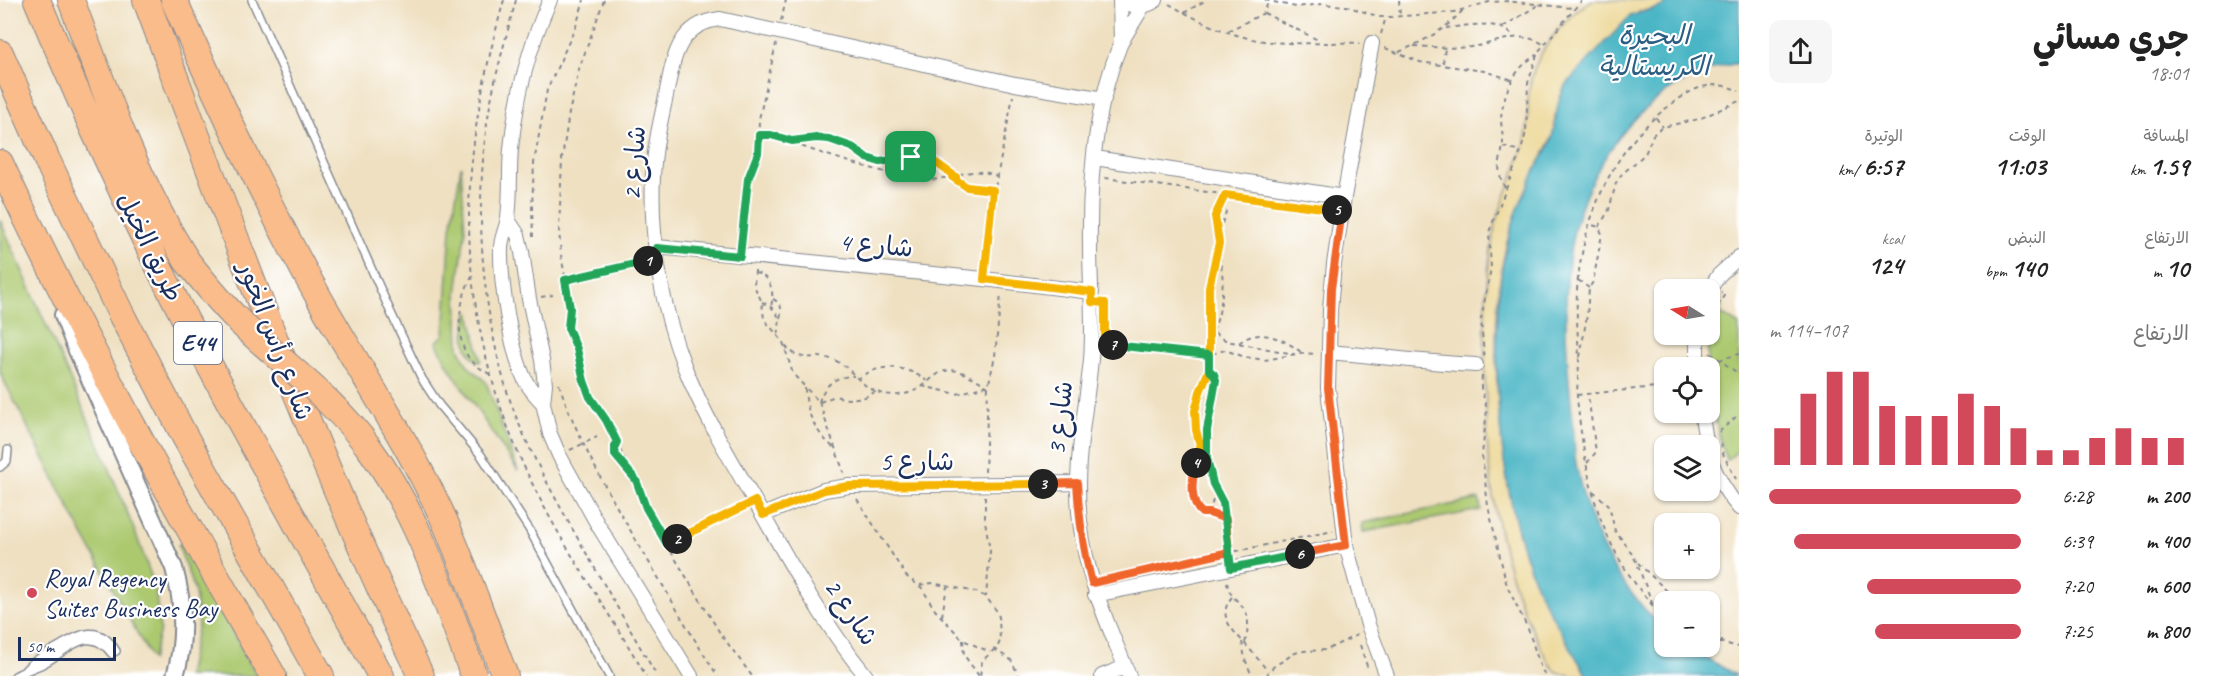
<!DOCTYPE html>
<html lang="ar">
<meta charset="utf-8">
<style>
:root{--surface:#fff;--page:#f6f6f6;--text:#222;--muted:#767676;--accent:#d1495b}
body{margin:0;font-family:Caveat,"Playpen Sans Arabic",sans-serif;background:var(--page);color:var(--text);direction:rtl;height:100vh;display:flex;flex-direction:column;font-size:22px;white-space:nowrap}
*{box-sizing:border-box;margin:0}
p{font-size:20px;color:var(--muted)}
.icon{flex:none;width:33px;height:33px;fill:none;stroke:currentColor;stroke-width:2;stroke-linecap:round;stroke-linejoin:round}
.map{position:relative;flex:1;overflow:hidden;direction:ltr}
.side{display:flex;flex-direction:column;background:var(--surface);width:480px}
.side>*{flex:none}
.needle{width:39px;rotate:281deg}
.tools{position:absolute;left:1654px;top:279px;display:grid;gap:12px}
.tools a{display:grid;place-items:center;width:66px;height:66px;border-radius:12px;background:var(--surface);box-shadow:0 2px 4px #0004;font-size:30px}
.scale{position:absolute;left:18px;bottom:15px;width:98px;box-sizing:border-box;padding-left:6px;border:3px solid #1b2f5e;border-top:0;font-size:16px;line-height:21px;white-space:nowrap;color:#1b2f5e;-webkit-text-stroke:4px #fff;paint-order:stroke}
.pin{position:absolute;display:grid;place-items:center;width:51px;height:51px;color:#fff;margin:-26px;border-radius:12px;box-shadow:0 3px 9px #0006}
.km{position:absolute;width:30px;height:30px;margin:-15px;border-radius:50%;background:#222;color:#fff;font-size:16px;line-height:30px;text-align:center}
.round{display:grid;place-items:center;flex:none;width:63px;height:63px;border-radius:12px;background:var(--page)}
.overview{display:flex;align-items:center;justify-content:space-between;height:102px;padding:0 30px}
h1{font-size:33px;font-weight:700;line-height:45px}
.stats{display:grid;grid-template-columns:repeat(3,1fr);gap:9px;height:102px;padding:6px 30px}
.stats div{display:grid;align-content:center}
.stats b{font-size:26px;font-weight:700}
.stats small{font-size:16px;font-weight:400}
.stats p{font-size:16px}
.chart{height:168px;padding:12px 30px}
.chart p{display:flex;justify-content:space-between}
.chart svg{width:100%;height:108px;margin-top:6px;stroke:var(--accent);stroke-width:6}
ul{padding:0 30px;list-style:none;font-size:20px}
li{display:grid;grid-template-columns:96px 72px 1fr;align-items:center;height:45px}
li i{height:15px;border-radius:8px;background:var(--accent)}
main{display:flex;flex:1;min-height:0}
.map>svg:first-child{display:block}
.green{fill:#acc970;stroke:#647c67;stroke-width:1.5}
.sand{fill:#eeda9e;stroke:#84847e;stroke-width:1.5}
.water{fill:#49b5c5;stroke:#327292;stroke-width:1.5}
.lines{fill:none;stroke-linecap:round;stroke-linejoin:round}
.service-casing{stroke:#858890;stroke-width:10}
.minor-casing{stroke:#858890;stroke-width:16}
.tertiary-casing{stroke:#858890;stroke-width:20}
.motorway-casing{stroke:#858890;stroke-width:28}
.path{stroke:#858890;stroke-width:2;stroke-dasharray:4.5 4.5;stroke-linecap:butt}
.service{stroke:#fff;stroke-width:7}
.minor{stroke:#fff;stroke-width:14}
.tertiary{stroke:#fff;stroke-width:16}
.motorway{stroke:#f9bc8a;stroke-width:26}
.motorway-bridge-casing{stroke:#858890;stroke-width:28;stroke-linecap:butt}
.motorway-bridge{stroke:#f9bc8a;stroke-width:26}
.split-1-casing{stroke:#fff;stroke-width:12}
.split-2-casing{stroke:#fff;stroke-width:12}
.split-3-casing{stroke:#fff;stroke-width:12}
.split-4-casing{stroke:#fff;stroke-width:12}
.split-5-casing{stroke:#fff;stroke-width:12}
.split-6-casing{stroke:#fff;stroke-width:12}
.split-7-casing{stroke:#fff;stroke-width:12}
.split-8-casing{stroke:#fff;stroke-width:12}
.split-1{stroke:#22a559;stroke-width:8}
.split-2{stroke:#22a559;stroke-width:8}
.split-3{stroke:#f5b400;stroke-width:8}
.split-4{stroke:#f0652b;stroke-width:8}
.split-5{stroke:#f5b400;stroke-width:8}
.split-6{stroke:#f0652b;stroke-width:8}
.split-7{stroke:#22a559;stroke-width:8}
.split-8{stroke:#f5b400;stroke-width:8}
.poi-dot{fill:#d1495b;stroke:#fff;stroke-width:2}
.labels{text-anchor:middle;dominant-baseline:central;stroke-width:4.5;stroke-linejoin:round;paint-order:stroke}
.shield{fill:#fff;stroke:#5f6d8e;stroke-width:1.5}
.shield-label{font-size:24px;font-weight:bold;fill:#1b2f5e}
.street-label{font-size:26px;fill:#1b2f5e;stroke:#fff}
.poi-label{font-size:26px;fill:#1b2f5e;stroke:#fff;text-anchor:start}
.water-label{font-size:27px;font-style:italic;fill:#2b5e82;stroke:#fff}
</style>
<main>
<section class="side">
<div class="overview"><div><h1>جري مسائي</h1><p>18:01</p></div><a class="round"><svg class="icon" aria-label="share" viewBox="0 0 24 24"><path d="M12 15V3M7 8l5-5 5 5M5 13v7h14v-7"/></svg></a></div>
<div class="stats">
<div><p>المسافة</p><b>1.59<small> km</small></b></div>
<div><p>الوقت</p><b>11:03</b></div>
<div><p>الوتيرة</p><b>6:57<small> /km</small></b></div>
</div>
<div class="stats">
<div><p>الارتفاع</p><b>10<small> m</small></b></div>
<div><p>النبض</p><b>140<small> bpm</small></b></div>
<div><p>kcal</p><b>124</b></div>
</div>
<div class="chart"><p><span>الارتفاع</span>107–114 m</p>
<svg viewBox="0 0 160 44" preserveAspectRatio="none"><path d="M5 44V29M15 44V15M25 44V6M35 44V6M45 44V20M55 44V24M65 44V24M75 44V15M85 44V20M95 44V29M105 44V38M115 44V38M125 44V33M135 44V29M145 44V33M155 44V33"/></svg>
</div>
<ul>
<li><b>200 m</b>6:28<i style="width:100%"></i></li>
<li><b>400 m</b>6:39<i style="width:90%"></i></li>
<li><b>600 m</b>7:20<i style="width:61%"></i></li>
<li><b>800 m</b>7:25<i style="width:58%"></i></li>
</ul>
</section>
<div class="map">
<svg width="1739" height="676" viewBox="0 0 1739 676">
<rect width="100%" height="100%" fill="#fff"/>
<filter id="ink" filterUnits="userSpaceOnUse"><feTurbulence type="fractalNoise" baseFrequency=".0167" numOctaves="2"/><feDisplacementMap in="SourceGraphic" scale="12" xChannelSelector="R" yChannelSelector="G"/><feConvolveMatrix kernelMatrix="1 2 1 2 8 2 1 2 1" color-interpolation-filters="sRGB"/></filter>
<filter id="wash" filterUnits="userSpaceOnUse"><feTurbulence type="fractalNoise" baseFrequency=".008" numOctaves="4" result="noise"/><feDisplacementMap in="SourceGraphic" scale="24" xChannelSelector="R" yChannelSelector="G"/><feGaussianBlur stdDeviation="1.35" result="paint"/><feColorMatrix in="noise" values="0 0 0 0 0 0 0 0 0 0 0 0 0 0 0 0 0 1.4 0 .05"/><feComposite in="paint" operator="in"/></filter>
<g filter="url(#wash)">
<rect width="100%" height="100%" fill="#efe0c1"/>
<path class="green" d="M461,166L465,233L457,293L459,348L468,366L486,382L518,471L450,369L436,342L444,335L451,229Z
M0,220L108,465L137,537L155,587L160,630L152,660L81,531L0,373Z
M1712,308L1739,325V450L1727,460C1711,419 1702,349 1712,308Z
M468,313H470L481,360L479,362C461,351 465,331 468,313Z
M1479,499L1481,510L1363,532L1362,523Z
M182,543L257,676H187L198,625L195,592L178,545Z"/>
<path class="sand" d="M1592,0H1670C1663,10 1651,9 1640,11L1555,115C1554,142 1547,146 1536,169C1524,193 1512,220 1506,246C1485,336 1499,485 1531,572C1545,609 1568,642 1587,676C1577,676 1565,676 1556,671C1548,665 1544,653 1539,644C1509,586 1494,520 1488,455C1485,383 1480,303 1494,232C1501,200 1517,172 1525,141C1530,125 1527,108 1529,91C1533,55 1561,20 1592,0Z"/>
<path class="water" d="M1670,0H1739V63C1653,75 1588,158 1572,240C1562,296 1566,356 1572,412C1574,427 1574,442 1575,457C1578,477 1584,500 1591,519C1605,562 1634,600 1665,631V646L1686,647L1738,676H1587C1568,642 1545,609 1531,572C1504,499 1496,417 1497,339C1498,308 1499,275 1507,244C1513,219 1524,192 1536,168C1540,160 1547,153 1550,144C1558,124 1553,104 1567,84C1572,77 1579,70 1585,64C1600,48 1614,33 1629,17C1643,9 1662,11 1670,0Z"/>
</g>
<g filter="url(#ink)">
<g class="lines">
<defs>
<path id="service" d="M252,0L391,313L422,379L439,405L481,455L529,529L609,676
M0,467L7,461L8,450
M25,670C34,660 45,655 56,648C79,635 98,622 116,651
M15,676C25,670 36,668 46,662C70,648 90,624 112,654"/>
<path id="minor" d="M1120,0L1121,42
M1122,0C1132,8 1145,8 1156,0
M1372,43L1344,197L1334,264L1330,310L1328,388L1346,545L1368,625L1387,676
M1095,158L1344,197
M508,220L518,235L522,252L529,299L542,360L545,384L543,403L550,434L559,455L598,525L691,676
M657,247L984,279L1092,292
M1709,290L1719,275L1739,257
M1329,352C1378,356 1426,363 1476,365
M1697,368V334
M543,403C537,397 531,390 526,382C511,352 500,282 501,248C501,237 507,228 508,217C511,195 509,172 511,149C516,99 529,46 550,0
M1701,412L1707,446
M1710,459C1717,477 1726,493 1739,508
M763,515L824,490L849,486L1077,483
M1095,595L1346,545
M866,676C825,625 793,569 761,512C734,465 705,418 685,368C662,310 650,239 653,177C654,149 660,123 666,96C673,60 677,24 720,19L1015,84L1104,99
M1102,676L1125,667
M1129,676C1108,624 1086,578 1080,521C1073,465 1086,414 1091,359C1094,321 1090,284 1090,246C1089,180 1095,106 1120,45C1126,32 1136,19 1143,6"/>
<path id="tertiary" d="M63,315L75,346L174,568C184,604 186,639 175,676"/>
<path id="motorway" d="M37,0C83,109 132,217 186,321C249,441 316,558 381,676
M71,0C104,89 136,180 187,261
M146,0C231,228 315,457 421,676
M174,0C218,100 266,203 319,298C359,369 405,437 440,511C465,565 483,621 505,676
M0,53L47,160L121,314L185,437L321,676
M0,163C82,339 176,508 273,676"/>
</defs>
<use href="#service" class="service-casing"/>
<use href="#minor" class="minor-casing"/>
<use href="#tertiary" class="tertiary-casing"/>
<use href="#motorway" class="motorway-casing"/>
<path class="path" d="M504,0C484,71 469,145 469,219C469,311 493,407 535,489C567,554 610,613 646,676
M516,0C505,41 493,82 487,124C475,208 481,300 504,381C519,434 547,483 573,530C601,579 629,628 657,676
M604,0L579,69L569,113L562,159L559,230L561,255L570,303L568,328L577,349L584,381L590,397L606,420L632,475
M1265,0L1296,7L1322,4L1346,6L1380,17H1390L1454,12L1489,2L1506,1L1572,8
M1399,0L1400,16
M1169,4C1200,22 1236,39 1272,42C1301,45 1331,42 1360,43
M1184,13L1206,0
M1264,13L1320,41
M781,21L786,0
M1503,27L1538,5
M1446,28C1468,26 1498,18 1514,37
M1228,31L1264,13L1269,0
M1381,34L1386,17
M1414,46C1433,47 1452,49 1471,47C1497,44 1518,29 1543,44
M1385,48L1420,62L1484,71L1513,80
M1399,52C1424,41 1444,31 1463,10
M1443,63L1445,48
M1656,118L1663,127
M759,135C780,135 793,144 812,150C845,161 881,172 915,179C944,185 971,163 996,176
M792,141C813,136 835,137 854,148C861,152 867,159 874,161C886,165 899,158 910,157C928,155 942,167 956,176
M1503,147L1521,151
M952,177L967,187L993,190
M1105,178L1310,206
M1505,188C1494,166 1502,163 1503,142C1503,134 1501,126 1501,118C1503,94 1514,67 1537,55
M1225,195L1215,216L1219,243L1210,278L1208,324L1217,335L1227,341L1294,354
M1599,227L1609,210L1616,183L1621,175L1645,154L1653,135L1658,130L1663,127L1699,119L1739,101
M1219,232L1226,212L1222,204
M533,237L532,208L534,163L547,90L576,26L584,0
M742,241L749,173L758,153L759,119L776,44
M985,267L990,213L1013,96
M755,270L754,286L762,302L764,319L783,342L793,374L819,402L844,473
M755,273C770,275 775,292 771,306
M472,276C460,297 453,336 469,358C474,365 483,370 491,375
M565,280L644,262
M1578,280L1589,288
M541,297L553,295
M773,299C781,303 783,309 780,318
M762,302C778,309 782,318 778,335
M1208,324C1209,339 1213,361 1208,375C1202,391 1195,402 1195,420C1195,431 1201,441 1199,452C1195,473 1188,492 1199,512L1215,514L1225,519
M1213,331C1223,308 1226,275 1218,251
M1711,342L1719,304L1725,294L1721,292
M1105,343L1209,355L1225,350L1245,357L1265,360L1302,353L1315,354
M1239,343C1258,327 1283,338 1301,352
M785,346C804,365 811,353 831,359C855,366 859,394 894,395C940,395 929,345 988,387
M1710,353L1739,374
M1484,356L1481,319L1491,268L1489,232L1521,151L1526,132L1528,83L1538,52L1582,0
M1580,357L1587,315L1589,288L1593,282L1602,234L1599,227L1589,224
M1719,360L1739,354
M1711,369L1717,420
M1210,371L1216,380L1207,430V457L1213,484L1223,503L1229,553
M1482,376L1481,388L1487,409L1482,455L1488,506L1507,586L1528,629L1541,669L1546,676
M857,379C880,363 904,364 927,381
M559,384C580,447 614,502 647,559C671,598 692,638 718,676
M922,386L957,394L986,386
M805,388C806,413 815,432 834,448
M1577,395L1665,386
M819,402C824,385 835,376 854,376
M820,402L835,396L848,399L865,397L877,391
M1719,432L1739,414
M617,442L614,450L615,455L636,480L649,515L720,633L752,676
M1721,443L1723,454L1736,479
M570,450L597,437
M1587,463L1596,452L1588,395
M985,472L988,387L995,356L1001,294
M1593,491L1609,505L1615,531L1627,546L1636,561L1653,605
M985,496V521L990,551L986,597
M857,499L906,576L922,588L935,610L963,640L990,652
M1209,513L1216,491
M667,544L743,507
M1638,563L1668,592L1675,602
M1174,564L1333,531
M1227,582C1229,595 1234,597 1242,606C1251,615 1248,632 1245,643
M920,585L932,583L976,592L986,597L996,610L999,617L1000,641L998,646L982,661L980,676
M1232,597C1215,617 1235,632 1247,646C1254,654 1261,663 1268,671
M942,616L947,586
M1665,619C1639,592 1617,561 1603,525C1589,490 1580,434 1577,396C1577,384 1579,372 1579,360C1578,333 1575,305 1578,278C1586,213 1613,150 1665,109C1690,90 1709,77 1739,91
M1710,627L1716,630L1723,643
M963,640L964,655L979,676
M1242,642L1245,659L1252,676
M1710,642L1723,643L1739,647
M1360,645L1367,666L1369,665
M994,649L1011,660L1019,676
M1266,676L1273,667L1295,653L1304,651L1326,650L1357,635"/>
<use href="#service" class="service"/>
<use href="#minor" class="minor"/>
<use href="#tertiary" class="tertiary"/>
<use href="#motorway" class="motorway"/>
<defs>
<path id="motorway-bridge" d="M187,261C206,285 225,308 247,329C289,368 336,402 370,449C419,516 445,599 474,676"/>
</defs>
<use href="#motorway-bridge" class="motorway-bridge-casing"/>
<use href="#motorway-bridge" class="motorway-bridge"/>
</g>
</g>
<g class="lines" filter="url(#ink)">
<defs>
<path id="split-1" d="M648,261L658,259L657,248L740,256L748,179L758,153L759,135H771L792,141L816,138L829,139L852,147L867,158L880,162L911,157"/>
<path id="split-2" d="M648,261L565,280L570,308L568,328L577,349L584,381L590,397L606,420L617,442L615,446V455L636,480L646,508L667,544L677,539"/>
<path id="split-3" d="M677,539L755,501L763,515L824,490L849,486L1043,484"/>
<path id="split-4" d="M1043,484L1077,483C1079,517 1083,549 1092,583L1229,552L1226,519L1209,513H1202C1189,503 1192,477 1196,463"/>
<path id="split-5" d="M1196,463L1200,445L1196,430L1195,411L1200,392L1209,370V287L1219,243L1215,216L1225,195L1337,210"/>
<path id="split-6" d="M1300,554L1346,545L1328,388L1331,289L1342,211L1337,210"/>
<path id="split-7" d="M1113,345L1209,355V370L1214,374L1216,380L1207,430V458L1213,484L1223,503L1231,568L1300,554"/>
<path id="split-8" d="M911,157L932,160L956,177H952L967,187L993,190L984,279L1092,292V302L1105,303V345H1113"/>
</defs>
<use href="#split-1" class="split-1-casing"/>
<use href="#split-2" class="split-2-casing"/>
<use href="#split-3" class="split-3-casing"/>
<use href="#split-4" class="split-4-casing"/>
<use href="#split-5" class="split-5-casing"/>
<use href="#split-6" class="split-6-casing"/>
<use href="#split-7" class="split-7-casing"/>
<use href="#split-8" class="split-8-casing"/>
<use href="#split-1" class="split-1"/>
<use href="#split-2" class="split-2"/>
<use href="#split-3" class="split-3"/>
<use href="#split-4" class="split-4"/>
<use href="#split-5" class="split-5"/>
<use href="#split-6" class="split-6"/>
<use href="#split-7" class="split-7"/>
<use href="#split-8" class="split-8"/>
</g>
<circle class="poi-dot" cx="32" cy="593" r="6"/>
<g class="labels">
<rect class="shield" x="174" y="322" width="48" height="42" rx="4.5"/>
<g class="shield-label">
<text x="198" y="343">E44</text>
</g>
<g class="street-label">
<text transform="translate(634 163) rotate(-86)">شارع 2</text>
<text transform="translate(876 245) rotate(5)">شارع 4</text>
<text transform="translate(150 247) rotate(64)">طريق الخيل</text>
<text transform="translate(276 341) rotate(69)">شارع رأس الخور</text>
<text transform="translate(1060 418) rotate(-84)">شارع 3</text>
<text x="917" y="461">شارع 5</text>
<text transform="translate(851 612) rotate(56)">شارع 2</text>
</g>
<g class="poi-label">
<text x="44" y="578">Royal Regency<tspan x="44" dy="30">Suites Business Bay</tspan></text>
</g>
<g class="water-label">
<text x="1654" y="35">البحيرة<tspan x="1654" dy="31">الكريستالية</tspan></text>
</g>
</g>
</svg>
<div class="tools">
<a><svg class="needle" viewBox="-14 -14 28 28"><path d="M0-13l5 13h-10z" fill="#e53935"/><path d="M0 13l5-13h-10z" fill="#767676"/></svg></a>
<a><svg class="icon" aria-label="locate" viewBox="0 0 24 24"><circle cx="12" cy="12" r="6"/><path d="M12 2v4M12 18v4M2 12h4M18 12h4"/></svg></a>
<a><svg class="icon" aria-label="layers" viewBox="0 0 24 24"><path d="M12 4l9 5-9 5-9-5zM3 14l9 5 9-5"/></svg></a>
<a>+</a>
<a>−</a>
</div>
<div class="scale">50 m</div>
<div class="pin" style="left:911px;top:157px;background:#1e9e55"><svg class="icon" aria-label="arrive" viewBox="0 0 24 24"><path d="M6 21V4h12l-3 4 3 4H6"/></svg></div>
<b class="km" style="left:648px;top:261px">1</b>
<b class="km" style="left:677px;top:539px">2</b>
<b class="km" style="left:1043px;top:484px">3</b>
<b class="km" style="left:1196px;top:463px">4</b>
<b class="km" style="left:1337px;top:210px">5</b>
<b class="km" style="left:1300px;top:554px">6</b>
<b class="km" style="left:1113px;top:345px">7</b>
</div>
</main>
